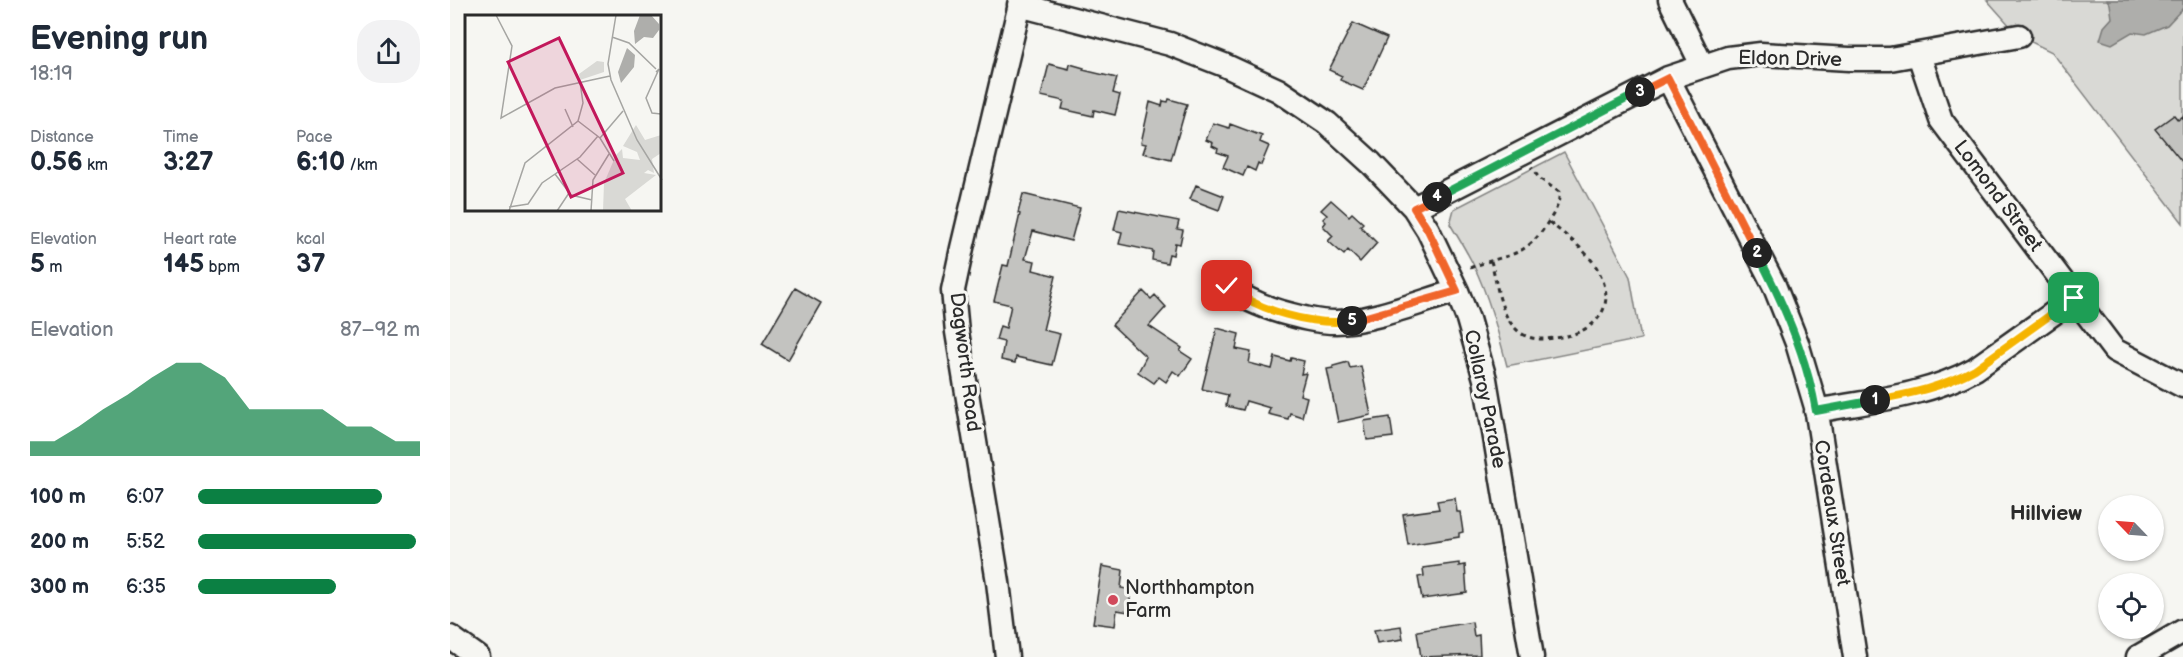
<!DOCTYPE html>
<meta charset="utf-8">
<style>
:root{--surface:#fff;--page:#f2f2f3;--text:#1f2937;--muted:#747a83;--accent:#0b8043}
body{margin:0;font-family:"Balsamiq Sans",sans-serif;background:var(--page);color:var(--text);height:100vh;display:flex;flex-direction:column;font-size:22px;white-space:nowrap}
*{box-sizing:border-box;margin:0}
p{font-size:20px;color:var(--muted)}
.icon{flex:none;width:33px;height:33px;fill:none;stroke:currentColor;stroke-width:2;stroke-linecap:round;stroke-linejoin:round}
.map{position:relative;flex:1;overflow:hidden}
.panel{display:flex;flex-direction:column;background:var(--surface);width:450px}
.panel>*{flex:none}
.needle{width:39px;rotate:295deg}
.fabs{position:absolute;left:1648px;top:495px;display:grid;gap:12px}
.fabs a{display:grid;place-items:center;width:66px;height:66px;border-radius:50%;background:var(--surface);box-shadow:0 2px 4px #0004;font-size:30px}
.pin{position:absolute;display:grid;place-items:center;width:51px;height:51px;color:#fff;margin:-26px;border-radius:12px;box-shadow:0 3px 9px #0006}
.km{position:absolute;width:30px;height:30px;margin:-15px;border-radius:50%;background:#222;color:#fff;font-size:16px;line-height:30px;text-align:center}
.round{display:grid;place-items:center;flex:none;width:63px;height:63px;border-radius:24px;background:var(--page)}
.summary{display:flex;align-items:center;justify-content:space-between;height:102px;padding:0 30px}
h1{font-size:33px;font-weight:700;line-height:45px}
.stats{display:grid;grid-template-columns:repeat(3,1fr);gap:9px;height:102px;padding:6px 30px}
.stats div{display:grid;align-content:center}
.stats b{font-size:26px;font-weight:700}
.stats small{font-size:16px;font-weight:400}
.stats p{font-size:16px}
.chart{height:168px;padding:12px 30px}
.chart p{display:flex;justify-content:space-between}
.chart svg{width:100%;height:108px;margin-top:6px;fill:var(--accent);opacity:.7}
ul{padding:0 30px;list-style:none;font-size:20px}
li{display:grid;grid-template-columns:96px 72px 1fr;align-items:center;height:45px}
li i{height:15px;border-radius:8px;background:var(--accent)}
main{display:flex;flex:1;min-height:0}
.map>svg:first-child{display:block}
.green{fill:#d9d9d5;stroke:#828280;stroke-width:1.5}
.water{fill:#aeaeab;stroke:#7a7a78;stroke-width:1.5}
.building{fill:#c3c3c0;stroke:#2b2b2b;stroke-width:1.5}
.lines{fill:none;stroke-linecap:round;stroke-linejoin:round}
.minor-casing{stroke:#2b2b2b;stroke-width:27}
.path{stroke:#2b2b2b;stroke-width:3;stroke-dasharray:4.5 4.5;stroke-linecap:butt}
.minor{stroke:#f6f6f2;stroke-width:22}
.split-1-casing{stroke:#fff;stroke-width:12}
.split-2-casing{stroke:#fff;stroke-width:12}
.split-3-casing{stroke:#fff;stroke-width:12}
.split-4-casing{stroke:#fff;stroke-width:12}
.split-5-casing{stroke:#fff;stroke-width:12}
.split-6-casing{stroke:#fff;stroke-width:12}
.split-1{stroke:#f5b400;stroke-width:8}
.split-2{stroke:#22a559;stroke-width:8}
.split-3{stroke:#f0652b;stroke-width:8}
.split-4{stroke:#22a559;stroke-width:8}
.split-5{stroke:#f0652b;stroke-width:8}
.split-6{stroke:#f5b400;stroke-width:8}
.poi-dot{fill:#d1495b;stroke:#f6f6f2;stroke-width:2}
.labels{text-anchor:middle;dominant-baseline:central;stroke-width:6;stroke-linejoin:round;paint-order:stroke}
.street-label{font-size:20px;fill:#2b2b2b;stroke:#f6f6f2}
.poi-label{font-size:20px;fill:#2b2b2b;stroke:#f6f6f2;text-anchor:start}
.neighbourhood-label{font-size:21px;font-weight:bold;fill:#2b2b2b;stroke:#f6f6f2}
.inset-road{fill:none;stroke:#a5a5a2;stroke-width:1.5}
.view{fill:#c2185b;fill-opacity:0.15;stroke:#c2185b;stroke-width:3}
.inset-edge{fill:none;stroke:#2b2b2b;stroke-width:3}
</style>
<main>
<section class="panel">
<div class="summary"><div><h1>Evening run</h1><p>18:19</p></div><a class="round"><svg class="icon" aria-label="share" viewBox="0 0 24 24"><path d="M12 15V3M7 8l5-5 5 5M5 13v7h14v-7"/></svg></a></div>
<div class="stats">
<div><p>Distance</p><b>0.56<small> km</small></b></div>
<div><p>Time</p><b>3:27</b></div>
<div><p>Pace</p><b>6:10<small> /km</small></b></div>
</div>
<div class="stats">
<div><p>Elevation</p><b>5<small> m</small></b></div>
<div><p>Heart rate</p><b>145<small> bpm</small></b></div>
<div><p>kcal</p><b>37</b></div>
</div>
<div class="chart"><p><span>Elevation</span>87–92 m</p>
<svg viewBox="0 0 160 44" preserveAspectRatio="none"><path d="M0 44V38L10 38L20 32L30 25L40 19L50 12L60 6L70 6L80 12L90 25L100 25L110 25L120 25L130 32L140 32L150 38L160 38V44z"/></svg>
</div>
<ul>
<li><b>100 m</b>6:07<i style="width:83%"></i></li>
<li><b>200 m</b>5:52<i style="width:98%"></i></li>
<li><b>300 m</b>6:35<i style="width:62%"></i></li>
</ul>
</section>
<div class="map">
<svg width="1733" height="657" viewBox="0 0 1733 657">
<rect width="100%" height="100%" fill="#f6f6f2"/>
<filter id="ink" filterUnits="userSpaceOnUse"><feTurbulence type="fractalNoise" baseFrequency=".0167" numOctaves="2"/><feDisplacementMap in="SourceGraphic" scale="12" xChannelSelector="R" yChannelSelector="G"/><feConvolveMatrix kernelMatrix="1 2 1 2 8 2 1 2 1" color-interpolation-filters="sRGB"/></filter>
<g filter="url(#ink)">
<path class="green" d="M1537,0H1733V223L1602,52L1569,36Z
M1114,152L1180,277L1191,339L1057,366C1048,332 1039,297 1023,264C1016,250 1008,237 1000,224L1004,209Z"/>
<path class="water" d="M1657,0H1733V8L1717,25L1696,34L1682,32L1662,44L1650,40L1654,27L1662,18L1660,4Z"/>
<path class="building" d="M903,23L937,38L913,90L890,80L892,76L879,70Z
M599,64L619,69L620,64L634,68L633,70L667,78L663,93L670,95L665,115L644,110L643,116L612,109L614,101L591,96Z
M719,99L737,104L721,160L693,153L696,144L691,143L700,102L712,106L713,101L718,102Z
M1724,115L1728,120L1733,116V163L1705,129Z
M763,123L779,128L780,124L812,136L810,142L819,146L811,165L808,163L805,171L797,167L793,176L773,167L778,156L767,152L768,149L762,146L763,143L756,140Z
M746,185L774,196L769,210L740,199Z
M573,194L630,208L621,241L583,231L575,259L585,261L583,270L606,276L593,330L610,334L602,365L566,357L565,363L551,360L554,342L546,340L550,326L556,328L561,305L544,301L553,265L558,266L570,214L568,213Z
M881,200L899,216L902,213L913,223L910,226L927,243L910,262L898,250L894,255L878,241L883,236L873,226L876,222L873,219L877,215L871,210Z
M669,209L729,221L727,229L733,230L730,244L725,243L723,255L719,254L717,263L702,260L703,251L669,244L672,232L664,230Z
M345,288L371,303L338,360L312,344Z
M693,291L701,299L705,295L716,307L699,326L732,348L730,351L742,359L730,376L723,371L716,382L709,377L704,383L688,372L696,357L662,325Z
M767,328L789,334L786,349L801,352L799,363L822,369L825,357L840,361L841,358L854,361L851,374L856,373L850,395L857,397L852,417L840,413L838,419L818,414L820,408L796,401L793,410L776,406L778,395L752,389Z
M898,362L900,368L911,366L921,415L888,422L877,369L883,368V366Z
M940,417L943,437L917,440L914,421Z
M1005,498L1007,512H1010L1013,532L1009,533V537L958,545L953,514L989,509L987,501Z
M1009,563V566L1015,565L1017,593L972,599L968,577L974,576L973,568Z
M652,566L673,570L671,588L682,590L678,612L667,610L665,626L643,623Z
M1022,622L1024,636L1029,635L1030,655L971,657L967,631Z
M951,626L953,639L927,643L924,630Z"/>
<g class="lines">
<defs>
<path id="minor" d="M1220,0L1252,65
M569,5L720,44L774,65L828,90L877,123L921,163L964,208L978,230L1007,291L1018,319L1035,379L1082,657
M1469,55L1491,120L1664,350L1733,386
M1218,78L1324,285L1347,343L1366,407L1405,657
M964,208L1218,78L1278,58L1311,54L1399,59H1440L1569,36
M777,286C794,299 811,306 831,312C849,317 867,322 886,322C921,322 972,301 1007,291
M1366,411C1420,401 1477,396 1525,369L1625,298
M0,637L28,657
M557,657L548,582L507,332L503,290L512,248L571,0
M1688,657L1733,631"/>
</defs>
<use href="#minor" class="minor-casing"/>
<path class="path" d="M1041,261C1047,282 1049,313 1066,329C1076,340 1091,340 1105,338C1143,334 1170,309 1148,270C1137,250 1116,236 1099,222
M1020,268C1056,253 1075,260 1098,222C1105,212 1110,204 1109,192L1089,178L1081,167"/>
<use href="#minor" class="minor"/>
</g>
</g>
<g class="lines" filter="url(#ink)">
<defs>
<path id="split-1" d="M1425,400C1461,394 1493,387 1525,369L1624,298"/>
<path id="split-2" d="M1307,253C1333,302 1357,356 1366,411L1425,400"/>
<path id="split-3" d="M1190,92L1218,78L1307,253"/>
<path id="split-4" d="M987,197L1190,92"/>
<path id="split-5" d="M902,321L1007,291L978,230L964,208L987,197"/>
<path id="split-6" d="M777,286C808,311 862,326 902,321"/>
</defs>
<use href="#split-1" class="split-1-casing"/>
<use href="#split-2" class="split-2-casing"/>
<use href="#split-3" class="split-3-casing"/>
<use href="#split-4" class="split-4-casing"/>
<use href="#split-5" class="split-5-casing"/>
<use href="#split-6" class="split-6-casing"/>
<use href="#split-1" class="split-1"/>
<use href="#split-2" class="split-2"/>
<use href="#split-3" class="split-3"/>
<use href="#split-4" class="split-4"/>
<use href="#split-5" class="split-5"/>
<use href="#split-6" class="split-6"/>
</g>
<circle class="poi-dot" cx="663" cy="600" r="6"/>
<g class="labels">
<g class="street-label">
<text transform="translate(1340 59) rotate(1)">Eldon Drive</text>
<text transform="translate(1548 196) rotate(53)">Lomond Street</text>
<text transform="translate(515 362) rotate(83)">Dagworth Road</text>
<text transform="translate(1035 399) rotate(78)">Collaroy Parade</text>
<text transform="translate(1382 513) rotate(81)">Cordeaux Street</text>
</g>
<g class="poi-label">
<text x="675" y="588">Northhampton<tspan x="675" dy="23">Farm</tspan></text>
</g>
<g class="neighbourhood-label">
<text x="1596" y="513">Hillview</text>
</g>
</g>
<g transform="translate(15 15)">
<rect width="196" height="196" fill="#f6f6f2"/>
<path d="M132,46L139,47V57L115,65L114,59ZM171,110L180,125L196,120V138L187,144L189,158L183,155L179,158L191,160L160,184L167,196H138L139,168L151,140L157,134L158,143L175,145L172,137L158,131Z" fill="#d9d9d5"/>
<path d="M175,0H186L194,9V15L188,23L179,22L170,29L169,16ZM162,33L170,40L169,52L156,68L153,57Z" fill="#aeaeab"/>
<path class="inset-road" d="M31,0L47,31L36,103L90,73L145,61M151,0L143,49L146,65L172,125L197,165M147,22L164,28L191,54M191,57L194,54L181,83L187,98L196,99M100,94L108,112M113,106L135,123L149,146M135,123L158,96M112,144L130,160M90,159L106,180L127,185M44,192L63,189L77,168L115,142L133,121M44,196L60,148L113,106L118,88L115,67M92,196L104,178M126,196L128,165L144,139"/>
<path class="view" d="M94,23L158,158L106,182L43,47Z"/>
<rect width="196" height="196" class="inset-edge"/>
</g>
</svg>
<div class="fabs">
<a><svg class="needle" viewBox="-14 -14 28 28"><path d="M0-13l5 13h-10z" fill="#e53935"/><path d="M0 13l5-13h-10z" fill="#747a83"/></svg></a>
<a><svg class="icon" aria-label="locate" viewBox="0 0 24 24"><circle cx="12" cy="12" r="6"/><path d="M12 2v4M12 18v4M2 12h4M18 12h4"/></svg></a>
</div>
<div class="pin" style="left:1624px;top:298px;background:#1e9e55"><svg class="icon" aria-label="arrive" viewBox="0 0 24 24"><path d="M6 21V4h12l-3 4 3 4H6"/></svg></div>
<div class="pin" style="left:777px;top:286px;background:#d93025"><svg class="icon" aria-label="check" viewBox="0 0 24 24"><path d="M5 12l5 5 9-10"/></svg></div>
<b class="km" style="left:1425px;top:400px">1</b>
<b class="km" style="left:1307px;top:253px">2</b>
<b class="km" style="left:1190px;top:92px">3</b>
<b class="km" style="left:987px;top:197px">4</b>
<b class="km" style="left:902px;top:321px">5</b>
</div>
</main>
